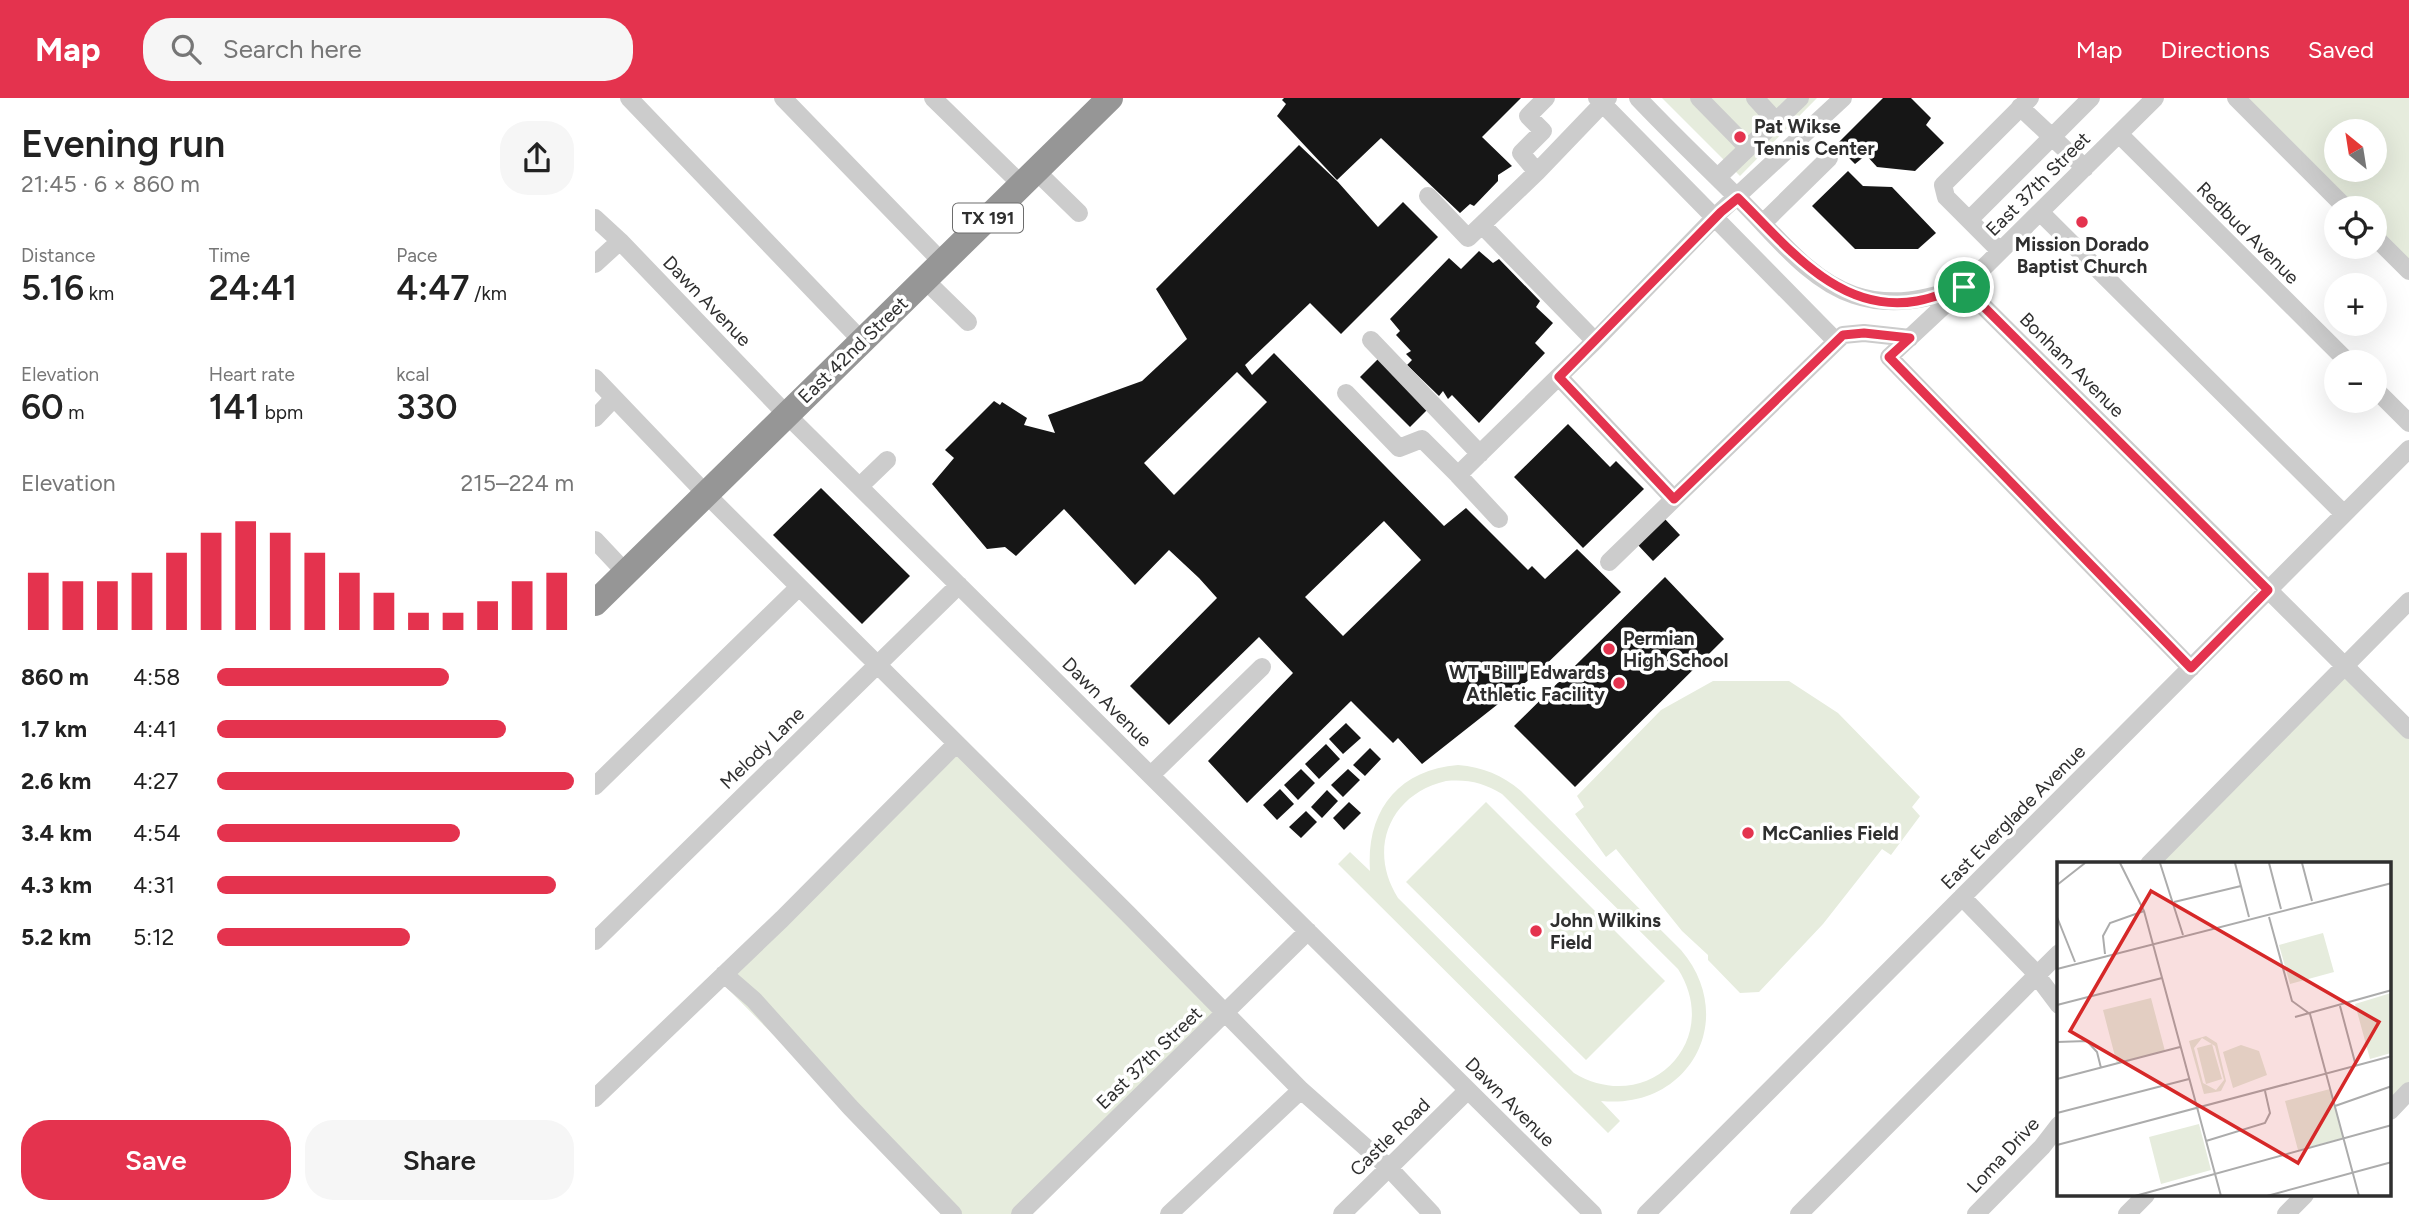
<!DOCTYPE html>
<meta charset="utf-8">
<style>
:root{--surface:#fff;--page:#f6f6f6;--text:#222;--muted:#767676;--accent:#e4334e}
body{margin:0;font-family:Figtree,sans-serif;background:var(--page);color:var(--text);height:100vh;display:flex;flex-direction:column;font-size:26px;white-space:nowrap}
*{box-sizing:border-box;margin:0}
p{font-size:23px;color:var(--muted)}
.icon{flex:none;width:38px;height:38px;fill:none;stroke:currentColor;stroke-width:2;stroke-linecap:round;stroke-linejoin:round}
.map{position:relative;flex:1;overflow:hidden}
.side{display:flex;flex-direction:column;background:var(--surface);width:595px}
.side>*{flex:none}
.needle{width:46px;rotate:330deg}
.fabs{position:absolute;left:1729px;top:21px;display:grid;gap:14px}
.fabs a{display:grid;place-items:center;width:63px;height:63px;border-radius:50%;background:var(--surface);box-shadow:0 7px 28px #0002;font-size:35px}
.pin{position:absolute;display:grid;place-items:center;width:60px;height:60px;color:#fff;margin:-30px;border:4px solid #fff;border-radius:50%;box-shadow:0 2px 7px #0007}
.round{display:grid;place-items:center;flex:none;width:74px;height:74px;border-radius:28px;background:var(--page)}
.headline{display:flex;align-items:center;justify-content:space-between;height:119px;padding:0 21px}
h1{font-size:38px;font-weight:600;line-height:52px}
.stats{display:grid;grid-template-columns:repeat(3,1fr);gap:10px;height:119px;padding:7px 21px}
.stats div{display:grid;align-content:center}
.stats b{font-size:35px;font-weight:600}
.stats small{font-size:19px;font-weight:400}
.stats p{font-size:19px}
.chart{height:196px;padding:14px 21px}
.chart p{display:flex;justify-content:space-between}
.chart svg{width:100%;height:126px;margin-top:7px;stroke:var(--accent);stroke-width:6}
.button{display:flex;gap:14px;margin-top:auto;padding:14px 21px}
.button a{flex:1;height:80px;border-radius:28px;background:var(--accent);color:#fff;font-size:28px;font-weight:600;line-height:80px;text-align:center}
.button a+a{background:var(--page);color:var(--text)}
ul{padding:0 21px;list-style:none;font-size:23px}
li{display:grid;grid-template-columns:112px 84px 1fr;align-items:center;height:52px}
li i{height:18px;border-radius:9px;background:var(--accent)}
header{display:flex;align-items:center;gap:42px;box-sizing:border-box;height:98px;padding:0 35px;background:var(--accent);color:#fff}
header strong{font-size:33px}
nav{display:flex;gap:38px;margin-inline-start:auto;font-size:24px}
.search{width:490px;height:63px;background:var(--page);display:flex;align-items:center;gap:18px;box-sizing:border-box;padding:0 24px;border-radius:28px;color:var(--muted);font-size:26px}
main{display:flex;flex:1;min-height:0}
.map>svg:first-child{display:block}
.green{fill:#e6ecdd;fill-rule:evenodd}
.building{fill:#161616;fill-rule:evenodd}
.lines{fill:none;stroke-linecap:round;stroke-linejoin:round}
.minor{stroke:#ccc;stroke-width:18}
.highway{stroke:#969696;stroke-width:26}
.route-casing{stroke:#fff;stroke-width:14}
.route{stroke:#e4334e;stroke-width:9}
.poi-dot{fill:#e4334e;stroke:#fff;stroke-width:2.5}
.labels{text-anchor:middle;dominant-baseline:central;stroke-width:7;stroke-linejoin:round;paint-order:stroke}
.shield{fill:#fff;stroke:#6d6d6d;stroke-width:2}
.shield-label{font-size:18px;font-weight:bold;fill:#2f2f2f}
.poi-label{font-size:19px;font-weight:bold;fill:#2f2f2f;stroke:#fff;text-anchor:start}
.street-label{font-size:19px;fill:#2f2f2f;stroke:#fff}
.inset-road{fill:none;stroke:#acacac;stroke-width:2}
.view{fill:#d62828;fill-opacity:0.15;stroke:#d62828;stroke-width:3.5}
.inset-edge{fill:none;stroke:#2f2f2f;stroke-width:3.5}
</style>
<header>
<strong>Map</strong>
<div class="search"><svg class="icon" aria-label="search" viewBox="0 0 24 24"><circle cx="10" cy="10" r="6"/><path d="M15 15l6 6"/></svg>Search here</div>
<nav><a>Map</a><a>Directions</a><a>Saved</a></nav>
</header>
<main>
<section class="side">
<div class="headline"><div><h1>Evening run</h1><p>21:45 · 6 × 860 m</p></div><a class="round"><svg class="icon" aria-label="share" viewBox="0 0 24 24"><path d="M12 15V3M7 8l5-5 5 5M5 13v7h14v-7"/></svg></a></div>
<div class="stats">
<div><p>Distance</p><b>5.16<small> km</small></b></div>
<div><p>Time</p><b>24:41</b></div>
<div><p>Pace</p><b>4:47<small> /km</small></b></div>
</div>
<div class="stats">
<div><p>Elevation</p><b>60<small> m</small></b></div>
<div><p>Heart rate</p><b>141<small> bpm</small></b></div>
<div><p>kcal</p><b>330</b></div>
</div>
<div class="chart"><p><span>Elevation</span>215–224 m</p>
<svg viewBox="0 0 160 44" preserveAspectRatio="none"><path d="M5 44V24M15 44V27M25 44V27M35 44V24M45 44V17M55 44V10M65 44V6M75 44V10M85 44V17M95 44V24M105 44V31M115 44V38M125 44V38M135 44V34M145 44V27M155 44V24"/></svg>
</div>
<ul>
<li><b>860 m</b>4:58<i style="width:65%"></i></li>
<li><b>1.7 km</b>4:41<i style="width:81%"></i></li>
<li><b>2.6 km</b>4:27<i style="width:100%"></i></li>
<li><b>3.4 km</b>4:54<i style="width:68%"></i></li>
<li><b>4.3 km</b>4:31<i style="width:95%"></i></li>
<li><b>5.2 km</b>5:12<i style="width:54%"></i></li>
</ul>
<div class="button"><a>Save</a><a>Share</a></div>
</section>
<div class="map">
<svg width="1814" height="1116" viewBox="0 0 1814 1116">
<rect width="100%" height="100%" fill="#fff"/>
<path class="green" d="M1067,0H1222L1145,78Z
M1633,0H1814V180L1780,146V110H1744ZM1741,33H1780V72H1741Z
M1749,567L1814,632V996L1795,1015V766H1551Z
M1118,583H1194L1243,615L1325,699L1317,709L1325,718L1296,757L1287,751L1228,826L1164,894L1145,895L1113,862V857L1087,833L1021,751L1011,759L980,716L989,709L982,698L1066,612Z
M365,642L636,909L425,1116H356L122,880Z
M863,667C888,669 907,677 926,693L1086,852C1144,920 1095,1012 1006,1003L1025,1023L1013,1035L743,766L755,754L775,773C771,714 802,672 863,667ZM851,683C873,681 889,685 907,696L1083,871C1129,944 1052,1019 979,975L803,800C772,751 795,696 851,683Z
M891,704L1070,883L991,962L811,784Z"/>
<path class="building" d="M689,0H926L887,39L917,68L903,77V83L879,108L875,106L865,115L786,40L742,82L682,18L691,6L687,2Z
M1288,0H1316L1336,20L1331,27L1349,45L1320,73L1282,69L1271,57L1260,66L1241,47Z
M704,47L743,84L783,129L808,104L843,139L746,236L715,205L650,267L657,277L679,255L849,428L871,410L933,472L937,468L950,481L982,451L1026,494L940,577L827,666L803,640L798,645L756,603L652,705L613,663L698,575L664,539L574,627L535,588L622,500L604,480L574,452L540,487L469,411L421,458L410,449L392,451L337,386L359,360L350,352L399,303L405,307L407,304L432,320L429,327L460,335L453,317L547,283L592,241L561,191ZM642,274L672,304L579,397L549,365ZM789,423L826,462L748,538L710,499Z
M1253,73L1268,88L1297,89L1341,135L1323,151H1260L1217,108Z
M884,153L898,165L904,161L945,203L941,209L958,225L940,245L950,255L884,325L857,297L853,301L848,293L844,298L812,267L817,262L811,256L816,253L801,237L805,233L795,221L854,160L866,171Z
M786,258L836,308L815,329L765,279Z
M973,326L1015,369L1021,363L1049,391L988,450L919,379Z
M226,390L315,478L267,526L178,437Z
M1069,420L1085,437L1058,463L1042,446Z
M1070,479L1129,541L980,689L919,628Z
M751,625L766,640L748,656L734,641Z
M731,646L745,661L724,681L710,666Z
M775,650L786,661L770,678L758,667Z
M706,671L720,685L703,702L689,687Z
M753,671L765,682L748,699L736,687Z
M685,691L699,706L682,722L668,707Z
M732,692L743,703L727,720L716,709Z
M754,704L766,715L749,732L738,720Z
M711,713L722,724L706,740L694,729Z"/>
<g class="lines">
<path class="minor" d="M34,0L267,243
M188,0L347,164
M338,0L427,87
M1002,0L1241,243
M1043,0C1076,35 1111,68 1145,102C1179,135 1213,182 1259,197C1298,210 1332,201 1369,189L1814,632
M1104,0L1153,50
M1160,0L1181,23
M1560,0L1369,189L1294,259L1596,570
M1641,0L1751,110
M1425,9L1490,70
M1524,36L1753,264
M441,73L484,115
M942,74L1013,0
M1123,79L1205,0
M833,98L873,140L942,74L926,55L948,33L933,18L951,0
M1445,114L1749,416
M0,120L25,143L192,317L998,1116
M1374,122L1496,0
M1168,125L1234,60
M887,127L1000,243L1126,113L1248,0
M1780,139L1814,173
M1405,153L1351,99L1348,87L1435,0
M0,166L25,143
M330,182L373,224
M776,242L885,356
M964,279L1079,401
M0,280L111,396L532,815L706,992L794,1070L837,1116
M1780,291L1814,325
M751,295L804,350L827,341L863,377L1000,243
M0,320L19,300
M863,377L904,421
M265,388L292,362
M0,442L31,475
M1014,464L1248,237L1269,235L1315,240
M556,677L667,569
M0,688L204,489
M1554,766L1814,503
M1367,799L1436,870L1464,907
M0,843L364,487
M129,876L159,902L255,1009L358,1116
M0,1000L187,821L361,646
M1795,1013L1814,993
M425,1116L713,833
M574,1116L706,992
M747,1116L873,992
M1051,1116L1814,351
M1204,1116L1464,855
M1381,1116L1447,1049L1464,1027
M1532,1116L1551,1097
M1691,1116L1710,1097"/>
<path class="highway" d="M0,505L515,0"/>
</g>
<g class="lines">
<defs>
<path id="route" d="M1143,100C1192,148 1244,217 1322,203C1338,200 1354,194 1369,189L1673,492L1596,570L1294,259L1315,240L1269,235L1248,237L1079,401L964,279L1126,114Z"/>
</defs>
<use href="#route" class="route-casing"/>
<use href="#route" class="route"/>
</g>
<g class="poi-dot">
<circle cx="1145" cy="39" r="7"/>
<circle cx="1487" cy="124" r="7"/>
<circle cx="1014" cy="551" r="7"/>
<circle cx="1024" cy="585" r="7"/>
<circle cx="1153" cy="735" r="7"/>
<circle cx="941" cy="833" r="7"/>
</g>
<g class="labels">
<rect class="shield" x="358" y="105.5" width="70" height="29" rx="5"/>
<g class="shield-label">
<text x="393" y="120">TX 191</text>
</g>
<g class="poi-label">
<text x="1159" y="28">Pat Wikse<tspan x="1159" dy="22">Tennis Center</tspan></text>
<text x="1487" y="146" text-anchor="middle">Mission Dorado<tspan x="1487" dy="22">Baptist Church</tspan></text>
<text x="1028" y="540">Permian<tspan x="1028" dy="22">High School</tspan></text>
<text x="1010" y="574" text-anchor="end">WT "Bill" Edwards<tspan x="1010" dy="22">Athletic Facility</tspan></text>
<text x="1167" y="735">McCanlies Field</text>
<text x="955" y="822">John Wilkins<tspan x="955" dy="22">Field</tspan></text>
</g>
<g class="street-label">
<text transform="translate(1443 86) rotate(-45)">East 37th Street</text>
<text transform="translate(1653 135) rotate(45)">Redbud Avenue</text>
<text transform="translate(112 203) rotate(46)">Dawn Avenue</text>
<text transform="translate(258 252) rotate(-44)">East 42nd Street</text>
<text transform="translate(1477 267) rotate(45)">Bonham Avenue</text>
<text transform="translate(512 604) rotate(45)">Dawn Avenue</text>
<text transform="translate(167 650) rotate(-44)">Melody Lane</text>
<text transform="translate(1418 719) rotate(-45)">East Everglade Avenue</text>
<text transform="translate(554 960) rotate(-44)">East 37th Street</text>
<text transform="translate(915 1004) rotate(45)">Dawn Avenue</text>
<text transform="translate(795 1039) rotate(-44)">Castle Road</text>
<text transform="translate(1408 1057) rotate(-47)">Loma Drive</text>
</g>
</g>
<g transform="translate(1462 764)">
<rect width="334" height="334" fill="#fff"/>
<path d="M266,71L277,110L233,122L222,83ZM334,131V191L313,197L298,142ZM94,136L108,189L60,202L46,148ZM149,174L160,181L169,219L164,229L147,232L132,179ZM145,176L158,184L167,218L159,228L146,221L137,186ZM155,182L165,217L149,222L140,186ZM184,183L202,189L210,213L176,226L166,190ZM273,227L286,276L241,288L228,239ZM142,262L154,308L104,322L92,275Z" fill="#e6ecdd" fill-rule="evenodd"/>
<path class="inset-road" d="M63,1L87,49L164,334M103,1L126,73M178,1L192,55M212,1L224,47M245,1L255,39M0,23L28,1M117,40L184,24M0,55L18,100M212,55L235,139L253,152L302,334M48,92L46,74L53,61L87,49M0,107L335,21M0,143L105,116M283,144L299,204M238,155L335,128M0,180L30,179L40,190L44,206M0,217L123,185M278,244L335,224M0,251L132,217M149,279L208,261L213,251L208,229M0,283L335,194M78,334L335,263M210,334L335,300"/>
<path class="view" d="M94,29L322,160L241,301L13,169Z"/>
<rect width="334" height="334" class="inset-edge"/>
</g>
</svg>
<div class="fabs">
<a><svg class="needle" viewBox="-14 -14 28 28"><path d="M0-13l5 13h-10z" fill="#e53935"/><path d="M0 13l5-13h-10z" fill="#767676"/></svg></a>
<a><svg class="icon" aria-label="locate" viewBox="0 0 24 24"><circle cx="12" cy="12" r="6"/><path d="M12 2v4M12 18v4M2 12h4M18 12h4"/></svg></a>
<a>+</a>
<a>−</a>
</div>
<div class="pin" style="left:1369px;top:189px;background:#1e9e55"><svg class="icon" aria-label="arrive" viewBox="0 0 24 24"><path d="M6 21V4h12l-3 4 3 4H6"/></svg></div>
</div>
</main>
